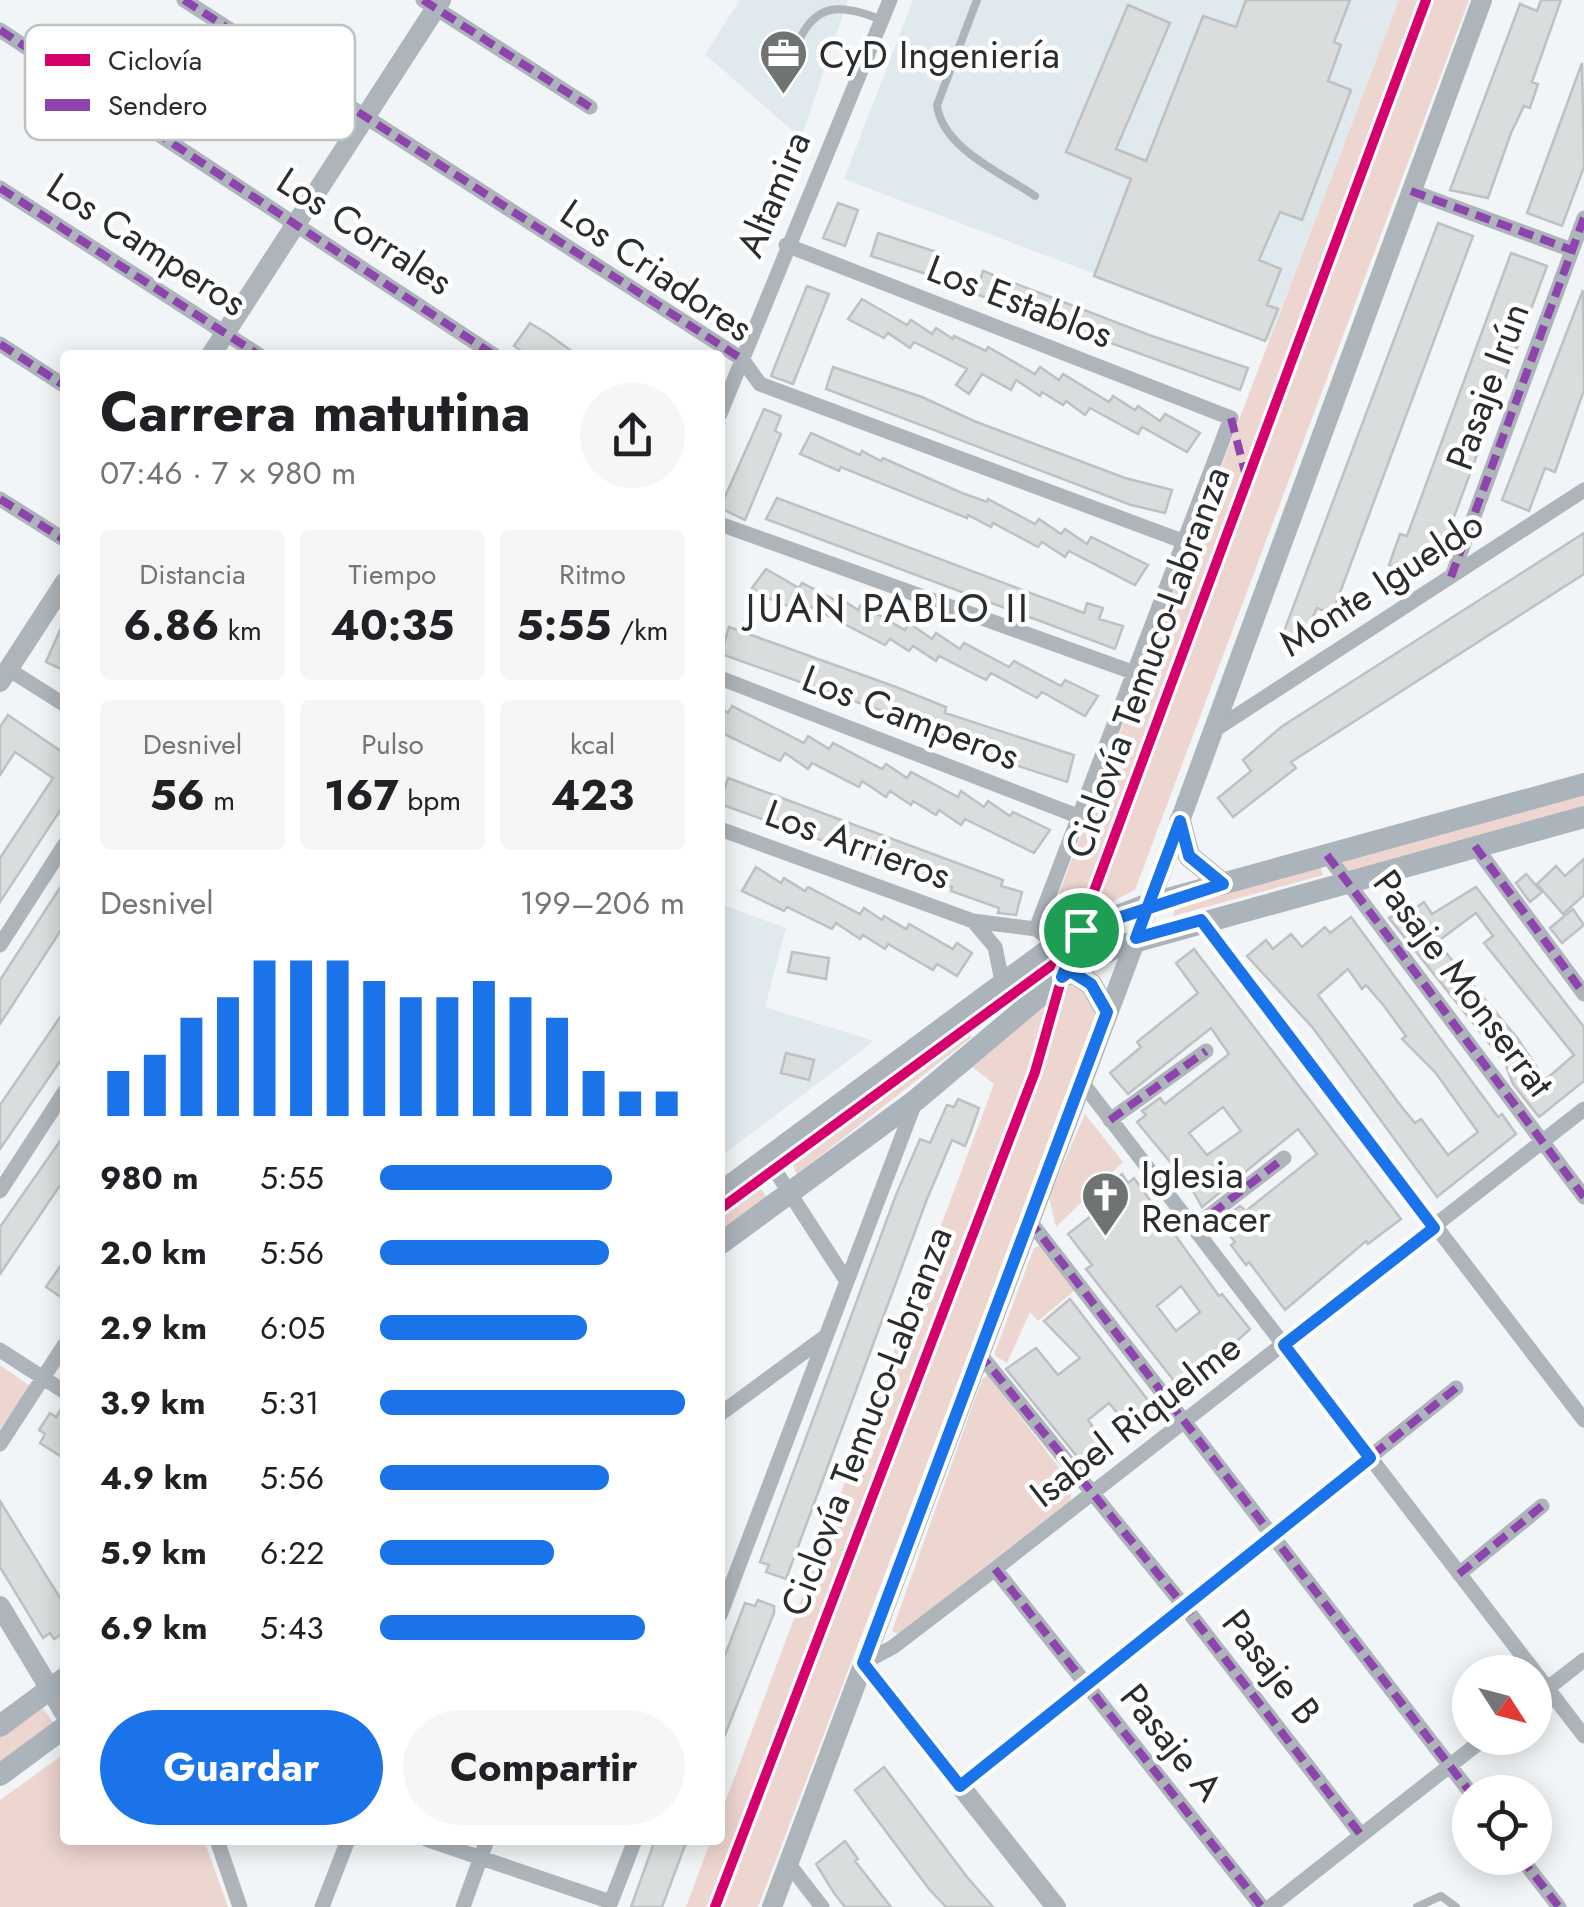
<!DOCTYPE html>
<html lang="es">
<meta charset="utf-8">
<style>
:root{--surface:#fff;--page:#f6f6f6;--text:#202124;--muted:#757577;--accent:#1a73e8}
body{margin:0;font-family:Jost,sans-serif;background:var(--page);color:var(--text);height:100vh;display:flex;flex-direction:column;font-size:38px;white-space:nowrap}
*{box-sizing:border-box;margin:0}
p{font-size:32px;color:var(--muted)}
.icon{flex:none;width:55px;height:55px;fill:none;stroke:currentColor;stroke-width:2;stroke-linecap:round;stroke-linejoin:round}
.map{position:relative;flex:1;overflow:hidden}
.details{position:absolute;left:60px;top:350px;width:665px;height:1495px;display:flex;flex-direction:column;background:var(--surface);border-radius:10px;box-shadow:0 5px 25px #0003}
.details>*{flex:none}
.needle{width:65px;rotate:126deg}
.controls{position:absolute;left:1452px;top:1655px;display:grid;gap:20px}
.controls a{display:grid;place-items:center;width:100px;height:100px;border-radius:50%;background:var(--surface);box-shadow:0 5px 25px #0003;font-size:50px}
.pin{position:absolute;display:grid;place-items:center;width:85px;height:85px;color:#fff;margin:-42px;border:5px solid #fff;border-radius:50%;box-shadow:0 2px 10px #0007}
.round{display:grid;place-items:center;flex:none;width:105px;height:105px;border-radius:52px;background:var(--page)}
.head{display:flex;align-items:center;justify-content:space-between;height:170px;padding:0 40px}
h1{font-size:55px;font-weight:700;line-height:75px}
.figures{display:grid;grid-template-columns:repeat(3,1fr);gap:15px;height:170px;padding:10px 40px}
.figures div{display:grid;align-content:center;border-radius:10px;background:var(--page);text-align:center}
.figures b{font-size:42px;font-weight:700}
.figures small{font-size:28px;font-weight:400}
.figures p{font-size:28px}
.chart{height:280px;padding:20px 40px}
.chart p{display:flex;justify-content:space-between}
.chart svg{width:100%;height:180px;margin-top:10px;stroke:var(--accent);stroke-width:6}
.action{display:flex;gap:20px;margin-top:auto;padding:20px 40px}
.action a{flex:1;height:115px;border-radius:60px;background:var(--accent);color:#fff;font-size:40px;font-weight:700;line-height:115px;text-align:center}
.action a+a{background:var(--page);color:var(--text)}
ul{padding:0 40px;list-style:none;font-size:32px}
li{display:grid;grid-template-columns:160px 120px 1fr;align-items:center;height:75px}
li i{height:25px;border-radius:12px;background:var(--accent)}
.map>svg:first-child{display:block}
.built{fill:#dfe9ee}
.green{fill:#edd5d0}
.building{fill:#daddde;stroke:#bec0c2;stroke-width:2.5;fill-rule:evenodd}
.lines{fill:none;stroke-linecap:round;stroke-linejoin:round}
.service{stroke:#adb5bb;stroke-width:8}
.minor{stroke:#adb5bb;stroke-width:15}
.tertiary{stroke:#adb5bb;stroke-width:20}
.secondary{stroke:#acb4bb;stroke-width:22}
.quiet{stroke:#8e44ad;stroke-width:8;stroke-dasharray:15 8;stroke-linecap:butt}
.cycleway-casing{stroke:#fff;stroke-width:16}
.cycleway{stroke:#d6006c;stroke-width:10}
.route-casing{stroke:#fff;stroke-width:20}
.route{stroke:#1a73e8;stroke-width:12}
.labels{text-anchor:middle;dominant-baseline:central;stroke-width:9;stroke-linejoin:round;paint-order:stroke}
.poi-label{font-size:38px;fill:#2a2d2e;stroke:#fff;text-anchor:start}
.street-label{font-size:38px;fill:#2a2d2e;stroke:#fff}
.neighbourhood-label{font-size:40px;letter-spacing:2.5px;fill:#2a2d2e;stroke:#fff}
.key{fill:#fff;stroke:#bfc0c0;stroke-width:2.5}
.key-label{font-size:28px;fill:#2a2d2e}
</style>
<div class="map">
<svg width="1584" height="1907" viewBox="0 0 1584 1907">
<rect width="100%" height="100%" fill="#f2f5f7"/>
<path class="built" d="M740,0H848L801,138L705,54Z
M913,0H1399L1269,340L844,179Z
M720,904L786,928L765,1007L874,1041L720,1157Z"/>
<path class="green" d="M1399,0H1469L1135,890C1111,901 1076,927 1051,914Z
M1584,784V817L1348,881L1327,855Z
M1320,865L1323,875L1173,916L1176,906Z
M1070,985L1083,987L1098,1015L758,1907H686L711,1840H720V1816L994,1084L971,1066Z
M964,1019L972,1037L797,1174L786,1152Z
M1085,1114L1123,1162L1056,1227L1049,1197Z
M759,1186L769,1201L720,1235V1213Z
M1042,1245L1075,1290L1038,1321L1030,1312L1007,1363L994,1355L1034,1248Z
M0,1365L30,1386L0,1429Z
M988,1375L1073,1486L1070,1501L898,1634L892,1631L982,1379Z
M40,1704L56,1727L0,1768V1734Z
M65,1753V1840H204L228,1907H0V1800Z"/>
<path class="building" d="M1246,0H1350L1334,42L1341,45L1328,81L1351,90L1302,220L1280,212L1259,260L1281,269L1267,305L1278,309L1265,341L1094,276L1131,179L1066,152L1128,5L1170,23L1116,149L1146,161L1203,16L1236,27Z
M1541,0H1561L1532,82L1538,84L1530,108L1524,106L1511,133L1488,198L1450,190L1520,4L1537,11Z
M1582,63L1584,167L1562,226L1527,213Z
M838,203L858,210L845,246L823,238Z
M1438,223L1473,236L1332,614L1317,608L1302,642L1283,634Z
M878,233L943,254L935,277L871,256Z
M1511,253L1547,266L1445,541L1440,539L1429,569L1412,563L1409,572L1389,565L1400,534L1407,536Z
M983,271L1149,335L1248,368L1240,390L976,294Z
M807,286L829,294L793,384L771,376Z
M1583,290L1584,390L1555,472L1545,468L1529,511L1502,500Z
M862,299L907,325L911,320L932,334L936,328L953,339L954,336L986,351L988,347L1035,374L1040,367L1059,380L1063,374L1109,402L1113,396L1135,410L1138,406L1160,421L1165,414L1200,433L1187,452L1142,427L1138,434L1090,408L1085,415L1066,401L1063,405L1042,392L1040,396L1016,380L1011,390L982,374L969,394L956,385L967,369L914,342L910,348L888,333L884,338L848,319Z
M530,323L548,334L577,355H527L514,346Z
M833,367L922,397L974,421L1125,478L1172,490L1165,513L1131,505L826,389Z
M764,409L781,416L775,431L781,434L745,520L720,508Z
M811,433L860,455L862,451L881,461L883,458L962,493L987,502L988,499L1035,524L1039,519L1061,534L1065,529L1087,544L1091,537L1148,565L1135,585L1069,551L1065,557L1042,542L1038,547L993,523L991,527L968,515L967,518L841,467L839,471L800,454Z
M777,498L1084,613L1087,603L1103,608L1099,619L1123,626L1115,649L766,519Z
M1584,533V574L1291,762L1296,768L1233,817L1218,798L1251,771L1243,760L1281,727Z
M766,569L799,588L802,583L835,600L837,596L858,610L861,605L905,630L909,623L932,639L936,633L960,649L964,643L1009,667L1014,661L1061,686L1065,680L1098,696L1085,716L1042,692L1037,698L991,673L986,680L939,656L936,661L913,646L909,651L890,639L885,645L811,607L808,614L765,597L752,588Z
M65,619V671L46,662Z
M729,627L896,687L946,707L945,713L1074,755L1067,782L948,743L950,738L899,717L721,654Z
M732,706L804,743L808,736L829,749L833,743L882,769L886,764L907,778L911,772L958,797L961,791L984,807L988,801L1010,816L1013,812L1050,830L1034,853L965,819L961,825L939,810L936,815L913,801L911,805L890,791L886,797L862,781L859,787L812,763L808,769L785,753L780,761L720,732V707L728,713Z
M8,715L65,754V803L0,902V858L53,778L15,752L0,775V727Z
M728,778L1003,880L1001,886L1022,892L1016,915L998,913L999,908L951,891L952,887L720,804Z
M1584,859V895L1563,914L1537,884L1556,866L1565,876Z
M756,867L781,883L784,878L805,891L808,887L860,914L864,908L882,920L884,916L906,929L909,924L953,949L957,943L972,953L957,976L937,964L933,970L888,944L885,949L863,935L860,939L836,923L832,929L787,907L784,911L742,891Z
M1526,874L1542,892L1530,902L1516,883Z
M65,880V924L0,1024V980Z
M1476,887L1584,1027V1081L1539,1117L1513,1084L1505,1063L1389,918L1402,909L1406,915L1424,902L1432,914ZM1476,913L1493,936L1484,943L1574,1055L1545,1080L1518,1039L1437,942Z
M1573,909L1584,925L1562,943L1550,928Z
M1351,917L1498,1117L1502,1114L1516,1134L1437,1197L1313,1028L1247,956L1266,940L1273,949L1291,934L1302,947L1325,927L1330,933ZM1348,969L1362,989L1366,985L1384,1006L1406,1036L1402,1039L1435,1072L1478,1132L1448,1155L1421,1119L1415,1123L1401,1106L1318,995Z
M1194,949L1401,1219L1368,1244L1366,1241L1285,1310L1249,1262L1246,1265L1231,1245L1235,1242L1219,1222L1240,1206L1246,1211L1317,1154L1298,1129L1202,1207L1190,1186L1137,1122L1146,1115L1142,1111L1160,1098L1165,1104L1229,1054L1211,1028L1128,1094L1110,1073L1141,1047L1137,1042L1198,993L1176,963ZM1223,1107L1241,1131L1207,1155L1189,1133Z
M792,952L829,958L826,979L788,972Z
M65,1010V1054L0,1149V1105Z
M786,1053L814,1060L809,1080L781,1073Z
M958,1099L979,1108L971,1131L965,1146L952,1140L927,1199L786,1579L766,1572L769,1565L760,1562L896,1195L920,1139L930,1143L947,1105L954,1107Z
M65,1134V1178L0,1274V1227Z
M1122,1174L1128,1183L1134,1178L1219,1296L1222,1294L1250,1329L1182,1391L1086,1269L1092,1265L1068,1234L1109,1202L1106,1198L1111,1194L1106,1187ZM1181,1286L1200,1312L1176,1331L1157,1306Z
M65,1259V1300L46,1287Z
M1070,1299L1157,1412L1132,1431L1109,1403L1088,1420L1108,1447L1084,1465L1006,1369L1036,1348L1058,1375L1080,1358L1044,1321Z
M65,1403V1459L40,1443L45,1434L39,1430L50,1413L56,1417Z
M0,1501L65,1606V1632L54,1639L50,1633L43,1638L0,1567Z
M758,1600L774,1606V1613L720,1747L724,1679L720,1668L745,1603L755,1606Z
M884,1767L967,1877L993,1907H946L929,1889L855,1790Z
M655,1840H687L662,1907H631Z
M845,1841L858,1859L855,1861L891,1907H845L834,1893L816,1864Z"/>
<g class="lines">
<path class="service" d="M977,0L937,105C942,148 1002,173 1035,196
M796,48C814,0 842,4 882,20
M1417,1907L1441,1896L1456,1907"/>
<path class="minor" d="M184,0L742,359L760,384L1185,542
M423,0L590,107
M0,30L494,355
M0,188L259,355
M1411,191L1572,250
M786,245L1231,418L1036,929
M0,344L65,386
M720,414L890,0
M0,499L65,540
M720,524L1135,673
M1452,576L1584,218
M8,669L65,705
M720,678L1080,817
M1213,731L1584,490
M720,829L973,921L1036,929L1055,943
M1475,846L1584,994
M1327,855L1584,1197
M1201,920L1584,1420
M973,921L995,947L1002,981
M0,945L65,844
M1081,1081L1584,1736
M1110,1120L1206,1051
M767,1158L846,1280
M0,1191L65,1091
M1029,1220L1470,1792
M1193,1228L1284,1158
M0,1350L65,1392
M979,1353L1184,1606L1361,1835
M720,1414L826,1336
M0,1444L65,1344
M995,1569L1262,1907
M1459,1574L1542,1506
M720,1615L916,1100
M863,1663L893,1647L995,1569L1584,1109
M1535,1698L1584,1660
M960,1786L1456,1388
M217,1840L240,1907
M428,1840L611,1902
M1521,1858L1559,1907
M788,1863L822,1907
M322,1907L348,1840
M463,1907L487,1840
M609,1907L635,1840
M1270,1907L1485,1738"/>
<path class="tertiary" d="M211,355L441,0
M0,682L65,582
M0,1606L65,1714
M863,1663L1056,1907
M772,1907L1156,886L1482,0"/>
<path class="secondary" d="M1180,821L1189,856L1223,884
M1070,971L1091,984L1107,1012
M720,1193L1070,934L1149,904L1584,784
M720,1244L916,1100L1062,977L1116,947L1584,817
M0,1726L65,1678
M0,1775L65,1727"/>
<path class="quiet" d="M184,0L742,359
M423,0L590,107
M0,30L494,355
M0,188L259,355
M1411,191L1572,250
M0,344L65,386
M1231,418L1246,476
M0,499L65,540
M1451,577L1584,218
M1475,846L1584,994
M1327,855L1584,1197
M1110,1120L1206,1051
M1029,1220L1470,1792
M1193,1228L1284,1158
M979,1353L1184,1606L1361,1835
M995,1569L1262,1907
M1459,1574L1542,1506
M960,1786L1456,1388
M1521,1858L1559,1907"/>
<defs>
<path id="cycleway" d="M720,1209L1070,952
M715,1907L1035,1072L1062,977L1426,0"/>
</defs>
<use href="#cycleway" class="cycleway-casing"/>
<use href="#cycleway" class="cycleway"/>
</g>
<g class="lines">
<defs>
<path id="route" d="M1081,930L1062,977L1070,971L1091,984L1107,1012L863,1663L960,1786L1370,1458L1284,1345L1434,1228L1201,920L1136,938L1180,821L1189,856L1223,884L1081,930"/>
</defs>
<use href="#route" class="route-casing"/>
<use href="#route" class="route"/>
</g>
<defs>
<symbol id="office-pin" viewBox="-11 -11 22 30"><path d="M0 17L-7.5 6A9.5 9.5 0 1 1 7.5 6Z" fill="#707374" stroke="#fff"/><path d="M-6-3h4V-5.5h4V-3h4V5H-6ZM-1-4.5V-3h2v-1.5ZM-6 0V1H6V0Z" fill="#fff"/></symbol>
<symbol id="church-pin" viewBox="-11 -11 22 30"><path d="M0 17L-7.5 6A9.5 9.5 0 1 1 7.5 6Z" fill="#707374" stroke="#fff"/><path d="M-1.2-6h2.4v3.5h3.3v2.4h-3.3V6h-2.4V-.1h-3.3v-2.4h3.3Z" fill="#fff"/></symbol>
</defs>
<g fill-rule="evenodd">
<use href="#office-pin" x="756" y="26" width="55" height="75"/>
<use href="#church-pin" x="1078" y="1168" width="55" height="75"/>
</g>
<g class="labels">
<g class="poi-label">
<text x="819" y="54">CyD Ingeniería</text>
<text x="1141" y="1174">Iglesia<tspan x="1141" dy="44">Renacer</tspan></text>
</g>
<g class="street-label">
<text transform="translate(773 194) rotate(-67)">Altamira</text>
<text transform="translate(365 231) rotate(33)">Los Corrales</text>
<text transform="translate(147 244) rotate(33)">Los Camperos</text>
<text transform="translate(657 270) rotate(34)">Los Criadores</text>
<text transform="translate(1020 301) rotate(21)">Los Establos</text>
<text transform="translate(1487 386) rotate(-70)">Pasaje Irún</text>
<text transform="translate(1381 583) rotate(-33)">Monte Igueldo</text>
<text transform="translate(1147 662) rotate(-70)">Ciclovía Temuco-Labranza</text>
<text transform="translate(911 717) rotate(21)">Los Camperos</text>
<text transform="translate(858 844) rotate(20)">Los Arrieros</text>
<text transform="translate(1464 983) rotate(53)">Pasaje Monserrat</text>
<text transform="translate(1135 1420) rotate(-38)">Isabel Riquelme</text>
<text transform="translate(866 1421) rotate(-69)">Ciclovía Temuco-Labranza</text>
<text transform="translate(1272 1667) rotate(52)">Pasaje B</text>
<text transform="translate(1172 1742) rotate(51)">Pasaje A</text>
</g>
<g class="neighbourhood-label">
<text x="888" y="608">JUAN PABLO II</text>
</g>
</g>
<rect x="25" y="25" width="330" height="115" rx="15" class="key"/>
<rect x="45" y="54" width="45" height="12" fill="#d6006c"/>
<rect x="45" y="99" width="45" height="12" fill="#8e44ad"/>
<g class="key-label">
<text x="108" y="70">Ciclovía</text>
<text x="108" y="115">Sendero</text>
</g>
</svg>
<div class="controls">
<a><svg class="needle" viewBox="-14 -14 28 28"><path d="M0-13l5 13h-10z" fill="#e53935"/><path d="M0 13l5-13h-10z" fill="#757577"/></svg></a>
<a><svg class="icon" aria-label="locate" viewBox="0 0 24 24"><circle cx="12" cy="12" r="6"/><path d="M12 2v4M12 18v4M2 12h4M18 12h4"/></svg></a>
</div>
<div class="pin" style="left:1081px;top:930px;background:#1e9e55"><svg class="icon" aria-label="arrive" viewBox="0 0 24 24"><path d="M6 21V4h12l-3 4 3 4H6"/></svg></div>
<section class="details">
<div class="head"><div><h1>Carrera matutina</h1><p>07:46 · 7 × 980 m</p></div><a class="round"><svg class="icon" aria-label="share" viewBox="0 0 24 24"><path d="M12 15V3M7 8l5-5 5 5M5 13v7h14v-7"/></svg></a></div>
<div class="figures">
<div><p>Distancia</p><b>6.86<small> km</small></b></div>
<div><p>Tiempo</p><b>40:35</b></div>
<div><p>Ritmo</p><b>5:55<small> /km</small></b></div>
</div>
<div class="figures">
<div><p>Desnivel</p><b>56<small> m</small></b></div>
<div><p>Pulso</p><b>167<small> bpm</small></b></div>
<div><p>kcal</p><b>423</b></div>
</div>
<div class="chart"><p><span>Desnivel</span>199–206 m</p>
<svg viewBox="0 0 160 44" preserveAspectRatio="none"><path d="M5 44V33M15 44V29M25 44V20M35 44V15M45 44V6M55 44V6M65 44V6M75 44V11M85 44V15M95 44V15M105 44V11M115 44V15M125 44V20M135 44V33M145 44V38M155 44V38"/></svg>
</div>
<ul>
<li><b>980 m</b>5:55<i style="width:76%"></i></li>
<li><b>2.0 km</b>5:56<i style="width:75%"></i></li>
<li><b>2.9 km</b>6:05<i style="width:68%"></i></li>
<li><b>3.9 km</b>5:31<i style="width:100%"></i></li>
<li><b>4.9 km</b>5:56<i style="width:75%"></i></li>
<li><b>5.9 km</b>6:22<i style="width:57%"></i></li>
<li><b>6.9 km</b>5:43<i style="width:87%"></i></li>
</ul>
<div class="action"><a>Guardar</a><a>Compartir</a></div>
</section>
</div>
